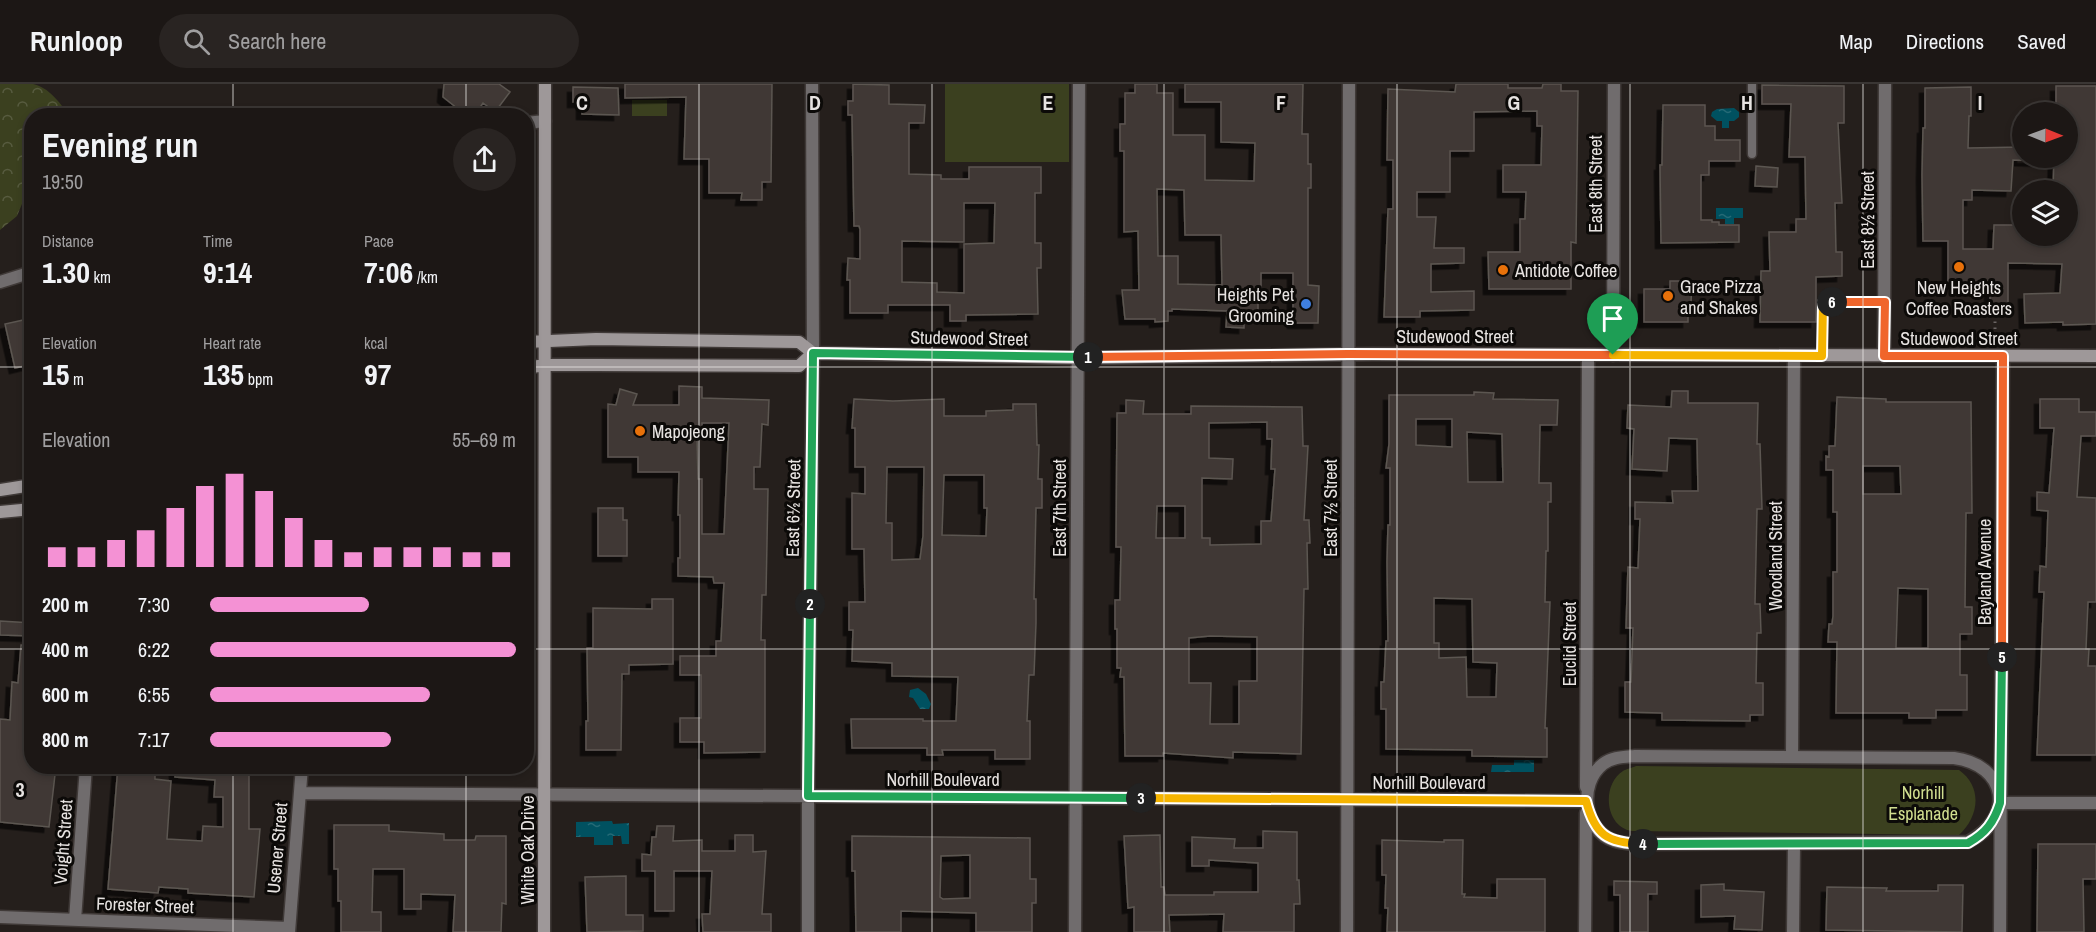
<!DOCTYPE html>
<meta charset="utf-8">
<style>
:root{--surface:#1c1715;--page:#292422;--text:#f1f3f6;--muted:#a09fa0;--line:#3a3634;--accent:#f491d4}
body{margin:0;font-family:"Archivo Narrow",sans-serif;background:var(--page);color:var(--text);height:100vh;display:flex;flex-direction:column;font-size:22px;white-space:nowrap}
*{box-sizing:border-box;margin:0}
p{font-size:20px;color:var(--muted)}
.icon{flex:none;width:33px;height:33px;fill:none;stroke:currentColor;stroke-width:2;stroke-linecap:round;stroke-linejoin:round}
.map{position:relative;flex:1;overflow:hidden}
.drawer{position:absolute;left:24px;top:24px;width:510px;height:666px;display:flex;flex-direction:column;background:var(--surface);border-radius:24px;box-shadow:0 3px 9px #0003,0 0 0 2px var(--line)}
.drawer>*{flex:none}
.needle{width:39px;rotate:91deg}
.tools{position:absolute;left:2012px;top:18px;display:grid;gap:12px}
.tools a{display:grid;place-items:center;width:66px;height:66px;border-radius:50%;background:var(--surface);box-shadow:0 3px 9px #0003,0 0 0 2px var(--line);font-size:30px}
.pin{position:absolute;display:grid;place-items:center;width:51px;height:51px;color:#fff;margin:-62px -26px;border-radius:50% 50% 50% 0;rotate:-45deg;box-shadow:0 0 6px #0007}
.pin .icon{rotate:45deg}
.km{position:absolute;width:30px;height:30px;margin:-15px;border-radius:50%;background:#222;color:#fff;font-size:16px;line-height:30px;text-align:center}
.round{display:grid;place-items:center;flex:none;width:63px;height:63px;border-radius:32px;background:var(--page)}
.head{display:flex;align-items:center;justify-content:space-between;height:102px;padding:0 18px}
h1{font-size:33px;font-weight:800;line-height:45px}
.stats{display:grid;grid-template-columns:repeat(3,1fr);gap:9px;height:102px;padding:6px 18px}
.stats div{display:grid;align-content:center}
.stats b{font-size:30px;font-weight:800}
.stats small{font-size:16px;font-weight:400}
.stats p{font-size:16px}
.chart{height:168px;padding:12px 18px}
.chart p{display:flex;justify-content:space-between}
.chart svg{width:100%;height:108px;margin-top:6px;stroke:var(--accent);stroke-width:6}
ul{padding:0 18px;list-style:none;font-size:20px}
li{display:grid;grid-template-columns:96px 72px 1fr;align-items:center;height:45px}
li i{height:15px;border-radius:8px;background:var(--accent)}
header{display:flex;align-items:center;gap:36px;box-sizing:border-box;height:84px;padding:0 30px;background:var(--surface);border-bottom:2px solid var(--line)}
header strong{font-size:28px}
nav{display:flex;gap:33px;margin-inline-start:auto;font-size:21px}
.search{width:420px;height:54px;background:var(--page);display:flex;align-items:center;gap:15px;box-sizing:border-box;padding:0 21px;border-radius:33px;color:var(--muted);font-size:22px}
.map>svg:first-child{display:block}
.green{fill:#3b401f}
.forest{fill:url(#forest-crowns)}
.water{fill:url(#water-ripples)}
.building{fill:#3f3934;stroke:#5c5651;stroke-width:1.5;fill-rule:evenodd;filter:url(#shadow)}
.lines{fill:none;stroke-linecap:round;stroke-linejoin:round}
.service-casing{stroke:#403a38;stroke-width:11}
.minor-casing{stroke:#403a38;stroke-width:15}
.tertiary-casing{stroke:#403a38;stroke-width:15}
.secondary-casing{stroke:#403a38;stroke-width:15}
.path{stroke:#6a6563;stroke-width:3;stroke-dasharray:1.5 4.5;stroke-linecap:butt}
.service{stroke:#706c6d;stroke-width:8}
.minor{stroke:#706c6d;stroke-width:12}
.tertiary{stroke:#706c6d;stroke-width:12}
.secondary{stroke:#9e9899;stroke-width:12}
.split-1-casing{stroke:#fff;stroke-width:12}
.split-2-casing{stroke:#fff;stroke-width:12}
.split-3-casing{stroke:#fff;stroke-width:12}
.split-4-casing{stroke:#fff;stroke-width:12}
.split-5-casing{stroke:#fff;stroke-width:12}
.split-6-casing{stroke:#fff;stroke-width:12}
.split-7-casing{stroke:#fff;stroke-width:12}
.split-1{stroke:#f0652b;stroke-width:8}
.split-2{stroke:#22a559;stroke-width:8}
.split-3{stroke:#22a559;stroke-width:8}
.split-4{stroke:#f5b400;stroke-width:8}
.split-5{stroke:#22a559;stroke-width:8}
.split-6{stroke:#f0652b;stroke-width:8}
.split-7{stroke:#f5b400;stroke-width:8}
.grid{fill:none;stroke:#e7e3e1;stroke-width:1.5;stroke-opacity:0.55}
.food-dot{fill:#e8710a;stroke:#0c0a08;stroke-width:2}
.shop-dot{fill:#3f7fe0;stroke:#0c0a08;stroke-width:2}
.labels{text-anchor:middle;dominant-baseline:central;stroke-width:6;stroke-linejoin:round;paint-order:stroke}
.street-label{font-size:18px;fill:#e7e3e1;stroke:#0c0a08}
.poi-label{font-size:18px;fill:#e7e3e1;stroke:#0c0a08;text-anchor:start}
.park-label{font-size:18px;fill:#d0dd8f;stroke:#0c0a08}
.grid-label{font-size:20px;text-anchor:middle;font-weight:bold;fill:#e7e3e1;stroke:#0c0a08;stroke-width:6;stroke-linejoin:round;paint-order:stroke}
</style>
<header>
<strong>Runloop</strong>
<div class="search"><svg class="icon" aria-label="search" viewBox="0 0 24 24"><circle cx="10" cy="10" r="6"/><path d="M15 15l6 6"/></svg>Search here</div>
<nav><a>Map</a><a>Directions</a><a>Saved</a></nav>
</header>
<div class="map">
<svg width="2096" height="848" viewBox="0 0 2096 848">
<defs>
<pattern id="forest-crowns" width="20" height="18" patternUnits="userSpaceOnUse" patternTransform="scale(1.5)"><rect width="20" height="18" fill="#3b401f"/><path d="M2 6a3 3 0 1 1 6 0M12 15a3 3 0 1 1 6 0" fill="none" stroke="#575b3f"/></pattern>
<pattern id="water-ripples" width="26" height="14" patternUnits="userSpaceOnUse" patternTransform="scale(1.5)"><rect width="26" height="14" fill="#005160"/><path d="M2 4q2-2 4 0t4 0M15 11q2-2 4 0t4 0" fill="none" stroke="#256a76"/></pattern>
<filter id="shadow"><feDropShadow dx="-5.5" dy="5.5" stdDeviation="0" flood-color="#0009"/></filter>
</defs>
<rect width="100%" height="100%" fill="#251f1c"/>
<path class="green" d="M945,0H1069V78H945Z
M632,16H667V32H632Z
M1636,682L1959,686C1983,703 1979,733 1959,751L1632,747C1605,743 1601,701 1623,687C1626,685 1632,684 1636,682Z"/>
<path class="forest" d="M0,0C10,0 23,0 33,0C48,3 61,19 68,31L32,32L31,108L24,115L17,132L0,146Z"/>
<path class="water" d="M1734,24L1739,28V33L1734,37H1729V44H1722V37H1717L1711,32L1712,28L1717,25Z
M1716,124H1743V134H1734V140H1725V135H1716Z
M918,604L926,610L931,620L929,625H920L913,614L909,613L910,606Z
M1514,676H1534V688H1491L1492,681H1514Z
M612,737L613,740L629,739V760H622L621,752H613V761H594V753H576V738Z"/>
<path class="building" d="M444,0H499L510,8L495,28L483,19L474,32H467L443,13Z
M625,0H772L771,98H762V116H741L742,109H709V75H684L686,13L625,14Z
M853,0L889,1V20L925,21L924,39H909V90L941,91V95H969V83H1041V109H1035V159H1041V184H1037L1038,230L966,231V237H950V221H888V229H850V196H847L848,174L860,175V145L859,142H854L852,31H848V17H853ZM964,119H995L994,159L964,160V209L937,208V199L902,198V157L964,158Z
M1135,0H1157V9H1173V51H1205V96L1254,97L1255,59L1221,58V18H1185V0H1303L1302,50H1308V80H1311V104H1308V201L1319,202L1318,239H1293V189H1261V217H1258V228L1244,227V244L1226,243L1227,227L1172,225V227H1168V237L1155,238V235H1125L1122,206H1139L1138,147L1124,148V67H1120V40H1125V9H1135ZM1157,105L1184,106L1185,151H1221L1222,201L1178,200V172H1158Z
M1456,0H1508V4H1542L1543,0H1561V7H1578L1576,159L1571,158V205H1489L1488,168H1520V135H1525L1526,108H1503V81H1541L1542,42H1537V27L1474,28V67H1450V108H1417V133H1436L1434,164H1464V179L1431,180V208L1474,207V226L1420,227V233H1384L1388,125H1393V76H1387L1388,5L1455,8Z
M1762,1L1844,2V39H1838L1842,119H1835L1836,168H1842V192L1816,193V238H1760L1761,187H1770L1769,148H1796V135H1806L1805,73H1789L1791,20H1762Z
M2056,2H2096V240L2063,241V238L2025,239L2024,210L2060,209L2062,180L2008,179V219H1990V200L1948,199V157H1923L1922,91L1923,44H1925V4L1971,3V32H1969L1968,64L2022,63V74H2046V77L2013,76L2011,107L1972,106V116H1963V165H1993L1994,141H2022V152H2067V106H2053L2054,74H2067V28H2056Z
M573,3L618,4L619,31L582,30V18H573Z
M1663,21H1705V42H1715V56H1740V77H1709V91H1701V136H1712V138H1719V141H1739V158L1661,159L1660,81H1662Z
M1756,82L1778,84L1777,103L1755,102Z
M1670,197H1692L1691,219H1688V238H1644V205H1670Z
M28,235L32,248V280L15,284L5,240Z
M679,302L702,303V314L769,316L768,341L762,340L760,383H754V405H768L766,511H762L761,556H765V668L704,669V658H680V634H701V591H680V572H716V557H721L724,499H714L713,493L678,492V474H680V431H678L679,388H638V373H608V320L616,321L620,305L637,310L633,321H679ZM702,339H729L724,450H702V395H698L697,351H702Z
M1672,307H1688V319H1758L1757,360H1760L1762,425H1757L1755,520H1760L1761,549H1757L1756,599H1763V631H1750V637L1662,636V629H1661L1625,628V598H1631L1633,544H1626L1628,483L1638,484L1640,435H1635V418L1673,419L1672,407H1698L1697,355L1669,354L1667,387L1632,385L1634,345L1627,344L1628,321L1671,323Z
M1474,308L1494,309L1493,315L1558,316L1557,341H1540L1539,399H1551V418H1548V467H1546L1545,518H1550L1545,644H1547V673L1472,672V666L1386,665V625H1381V598H1384L1386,557H1388L1387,478L1388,441H1390V384H1386L1389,360V311H1474ZM1416,335H1452V363L1416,361ZM1467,348L1502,350L1503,398H1468ZM1434,514L1472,515L1473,578L1497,579L1496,613H1467L1466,573L1439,574V559H1434Z
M1837,313L1886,315V318H1971L1972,429H1966L1965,523H1972V550H1960V591H1967V626H1936V634H1909V629H1836L1837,558H1828L1829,540H1832L1833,532V488H1837V428H1833V386H1826V372L1829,373V362H1835ZM1863,382H1900L1901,410H1863ZM1898,504L1928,505V564H1896Z
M854,315L893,317L944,315V332H986V327L1013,326V320H1036L1037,361H1039L1038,395H1042V424H1036L1034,515H1036V539L1034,591H1029L1027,637H1030V675H995V666H942L943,671H927V664H852L851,635H923V637H956L958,593L892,592V579L852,577L853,546H849V518H865L864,465H852V409L865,410V383H855V344H852ZM887,383H924L923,452L920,475L892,476V439H886ZM944,391H984V424H987L986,452L942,451Z
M2040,315H2079V328H2096V352H2081L2077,413L2096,414V518H2088L2086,565H2089L2088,582H2096V671H2037L2044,508H2039L2040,482L2046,483L2048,427L2037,426V408L2049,409L2054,344H2040Z
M1126,316L1144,317L1143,330H1191V322L1302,323L1303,362H1308L1304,436H1309L1310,459H1307L1308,505H1304L1301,670L1233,668V674L1163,669V672H1125L1124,593H1120L1121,584H1117V545H1115V516H1120L1121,463H1116L1117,329H1126ZM1267,338V355H1272L1271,385H1275L1271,437H1261V460L1210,461V454H1202V394L1232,395L1233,375L1209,374V339ZM1157,422H1185V454H1156ZM1210,552L1257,553V597H1239V640H1210L1211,599H1189V554Z
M598,424H623V436H627V472H598Z
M652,515H673V580L629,581V590H622L621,666H586V637H588L587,564H593V524L652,525Z
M0,537L32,539V552L0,551Z
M21,561L32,562V682H56L49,743L0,738V635L10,636L12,598L18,599Z
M118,682H155V695L171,697L167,755L202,757L203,742L223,743V713H214L215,696L175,693V682H249V745H260L254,813L188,809V805L159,803L158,809L108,805Z
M334,741H389V747L444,750V756H475L476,752H506V820L502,819L501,848H453L455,811L421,810V825H404V785H373L372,828H381V848H341V817H338V785H334Z
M657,742H674L673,757L702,756V767H735V751H753V768L766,767L762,830H771V848H703L702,830H710L712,787H674V827H655V787H642V770L651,771L652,753H656Z
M1263,747L1297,748V796H1299L1300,820H1294V848H1223L1224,830L1169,831L1170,848H1134V823L1128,824L1124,752L1160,751L1161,803H1164L1165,811H1214V808H1258V779L1209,776V782H1192V753L1235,755L1234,764H1263Z
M852,752L1030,754V795H1036V819H1032V848H976V829L901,827V848H856L855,787H852ZM970,771V814L943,815L940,813L941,772Z
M1382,756L1444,758V756H1463L1462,810H1465L1464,813L1497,814V795H1545V848H1387L1388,824H1385L1386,791H1382Z
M2038,760H2096V795H2083L2084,848H2037Z
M626,792V831H643V847L587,848L585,793Z
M1614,797L1657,798V810H1648V848H1620V811H1614Z
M1724,800V806L1764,808L1762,846L1734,845L1735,832L1701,833V801Z
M1938,801H1963L1962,848L1826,846L1827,803L1887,804L1886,807H1938Z"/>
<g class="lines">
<defs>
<path id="service" d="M1752,0V70
M1822,272L1823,218H1885"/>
<path id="minor" d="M526,39L545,37
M0,198L32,188
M1613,271L1614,0
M1884,272L1885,0
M1635,672L1954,674C2007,681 2016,734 1968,758L1634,760C1628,759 1621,759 1615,757C1583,747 1578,700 1603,680C1612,673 1624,673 1635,672Z
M1792,673L1794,272
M1586,703L1588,271
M300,709L1586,717
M2000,719H2096
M0,833L289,844
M75,836L86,682
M289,848L302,682
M808,848V689L813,269L812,0
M1075,848L1079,0
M1347,848L1349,0
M1585,848L1586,729
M1793,848L1794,761"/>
<path id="tertiary" d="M2000,848L2003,272"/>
<path id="secondary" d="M526,258L596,255L799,258L813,269L1078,274L1373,270L2096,272
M526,284L545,281H596L799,282L813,269
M0,406L32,401
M0,428L32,425
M544,848L545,0"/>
</defs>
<use href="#service" class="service-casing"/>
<use href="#minor" class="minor-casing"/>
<use href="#tertiary" class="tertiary-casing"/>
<use href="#secondary" class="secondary-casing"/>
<path class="path" d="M1995,245V232"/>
<use href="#service" class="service"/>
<use href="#minor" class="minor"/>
<use href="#tertiary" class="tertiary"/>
<use href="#secondary" class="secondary"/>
</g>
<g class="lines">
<defs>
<path id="split-1" d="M1088,273L1348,270L1613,271"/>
<path id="split-2" d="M810,520L813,269L1088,273"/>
<path id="split-3" d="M810,520L808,712L1141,714"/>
<path id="split-4" d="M1141,714L1586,717C1595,751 1607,759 1643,760"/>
<path id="split-5" d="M1643,760L1968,759C1986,749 1994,738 2000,719L2002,573"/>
<path id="split-6" d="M1832,218H1885L1884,272H2003L2002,573"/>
<path id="split-7" d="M1613,271L1822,272L1823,218H1832"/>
</defs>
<use href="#split-1" class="split-1-casing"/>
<use href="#split-2" class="split-2-casing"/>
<use href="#split-3" class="split-3-casing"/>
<use href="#split-4" class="split-4-casing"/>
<use href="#split-5" class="split-5-casing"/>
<use href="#split-6" class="split-6-casing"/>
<use href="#split-7" class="split-7-casing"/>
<use href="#split-1" class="split-1"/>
<use href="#split-2" class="split-2"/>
<use href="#split-3" class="split-3"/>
<use href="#split-4" class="split-4"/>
<use href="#split-5" class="split-5"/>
<use href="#split-6" class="split-6"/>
<use href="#split-7" class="split-7"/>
</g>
<path class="grid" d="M233,0V32M466,0V32M699,0V848M932,0V848M1164,0V848M1397,0V848M1630,0V848M1863,0V848M0,283H32M526,283H2096M0,565H32M526,565H2096M233,682V848M466,682V848"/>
<g class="food-dot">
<circle cx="1959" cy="183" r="6"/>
<circle cx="1503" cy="186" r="6"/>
<circle cx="1668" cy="212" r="6"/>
<circle cx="640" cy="347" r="6"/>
</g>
<circle class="shop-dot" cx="1306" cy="220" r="6"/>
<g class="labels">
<g class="street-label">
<text transform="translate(1595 100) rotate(-90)">East 8th Street</text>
<text transform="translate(1867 136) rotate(-90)">East 8½ Street</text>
<text x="1455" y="252">Studewood Street</text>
<text transform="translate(969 254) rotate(1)">Studewood Street</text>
<text x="1959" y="254">Studewood Street</text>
<text transform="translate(793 424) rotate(-89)">East 6½ Street</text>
<text transform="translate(1059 424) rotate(-90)">East 7th Street</text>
<text transform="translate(1330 424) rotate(-90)">East 7½ Street</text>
<text transform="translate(1775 472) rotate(-90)">Woodland Street</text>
<text transform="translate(1984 488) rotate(-90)">Bayland Avenue</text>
<text transform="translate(1569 560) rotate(-90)">Euclid Street</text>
<text x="943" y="695">Norhill Boulevard</text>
<text x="1429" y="698">Norhill Boulevard</text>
<text transform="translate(63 758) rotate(-86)">Voight Street</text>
<text transform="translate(277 764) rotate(-85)">Usener Street</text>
<text transform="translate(527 766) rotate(-90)">White Oak Drive</text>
<text transform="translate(145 821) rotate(2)">Forester Street</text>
</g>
<g class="poi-label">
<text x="1515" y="186">Antidote Coffee</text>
<text x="1680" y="202">Grace Pizza<tspan x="1680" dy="21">and Shakes</tspan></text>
<text x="1959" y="203" text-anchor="middle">New Heights<tspan x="1959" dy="21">Coffee Roasters</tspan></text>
<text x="1294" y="210" text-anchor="end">Heights Pet<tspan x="1294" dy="21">Grooming</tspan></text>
<text x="652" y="347">Mapojeong</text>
</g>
<g class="park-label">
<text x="1923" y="708">Norhill<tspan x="1923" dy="21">Esplanade</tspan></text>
</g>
</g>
<g class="grid-label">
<text x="582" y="26">C</text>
<text x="815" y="26">D</text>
<text x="1048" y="26">E</text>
<text x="1281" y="26">F</text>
<text x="1514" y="26">G</text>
<text x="1747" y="26">H</text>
<text x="1980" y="26">I</text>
<text x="20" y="713">3</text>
</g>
</svg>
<div class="tools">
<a><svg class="needle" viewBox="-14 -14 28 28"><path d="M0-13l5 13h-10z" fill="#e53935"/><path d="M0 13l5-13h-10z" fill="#a09fa0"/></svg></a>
<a><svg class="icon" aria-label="layers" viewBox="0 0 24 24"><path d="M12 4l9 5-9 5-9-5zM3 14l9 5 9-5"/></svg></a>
</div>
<div class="pin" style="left:1613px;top:271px;background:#1e9e55"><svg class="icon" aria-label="arrive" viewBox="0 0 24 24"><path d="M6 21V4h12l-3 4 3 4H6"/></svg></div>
<b class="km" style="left:1088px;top:273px">1</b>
<b class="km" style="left:810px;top:520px">2</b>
<b class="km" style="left:1141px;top:714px">3</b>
<b class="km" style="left:1643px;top:760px">4</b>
<b class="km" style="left:2002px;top:573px">5</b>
<b class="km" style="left:1832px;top:218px">6</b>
<section class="drawer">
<div class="head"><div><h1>Evening run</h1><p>19:50</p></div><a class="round"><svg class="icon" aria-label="share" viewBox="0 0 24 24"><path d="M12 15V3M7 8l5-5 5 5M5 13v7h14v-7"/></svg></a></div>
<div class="stats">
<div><p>Distance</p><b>1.30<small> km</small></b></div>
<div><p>Time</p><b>9:14</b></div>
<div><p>Pace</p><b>7:06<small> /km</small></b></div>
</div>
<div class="stats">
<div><p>Elevation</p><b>15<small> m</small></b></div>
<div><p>Heart rate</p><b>135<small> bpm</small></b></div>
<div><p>kcal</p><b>97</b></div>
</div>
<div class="chart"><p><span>Elevation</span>55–69 m</p>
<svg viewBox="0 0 160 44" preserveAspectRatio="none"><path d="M5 44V36M15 44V36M25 44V33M35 44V29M45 44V20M55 44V11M65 44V6M75 44V13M85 44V24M95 44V33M105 44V38M115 44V36M125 44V36M135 44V36M145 44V38M155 44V38"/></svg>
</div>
<ul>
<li><b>200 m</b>7:30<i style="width:52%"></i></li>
<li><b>400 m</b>6:22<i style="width:100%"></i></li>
<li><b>600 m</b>6:55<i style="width:72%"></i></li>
<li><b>800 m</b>7:17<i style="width:59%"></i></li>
</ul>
</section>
</div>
